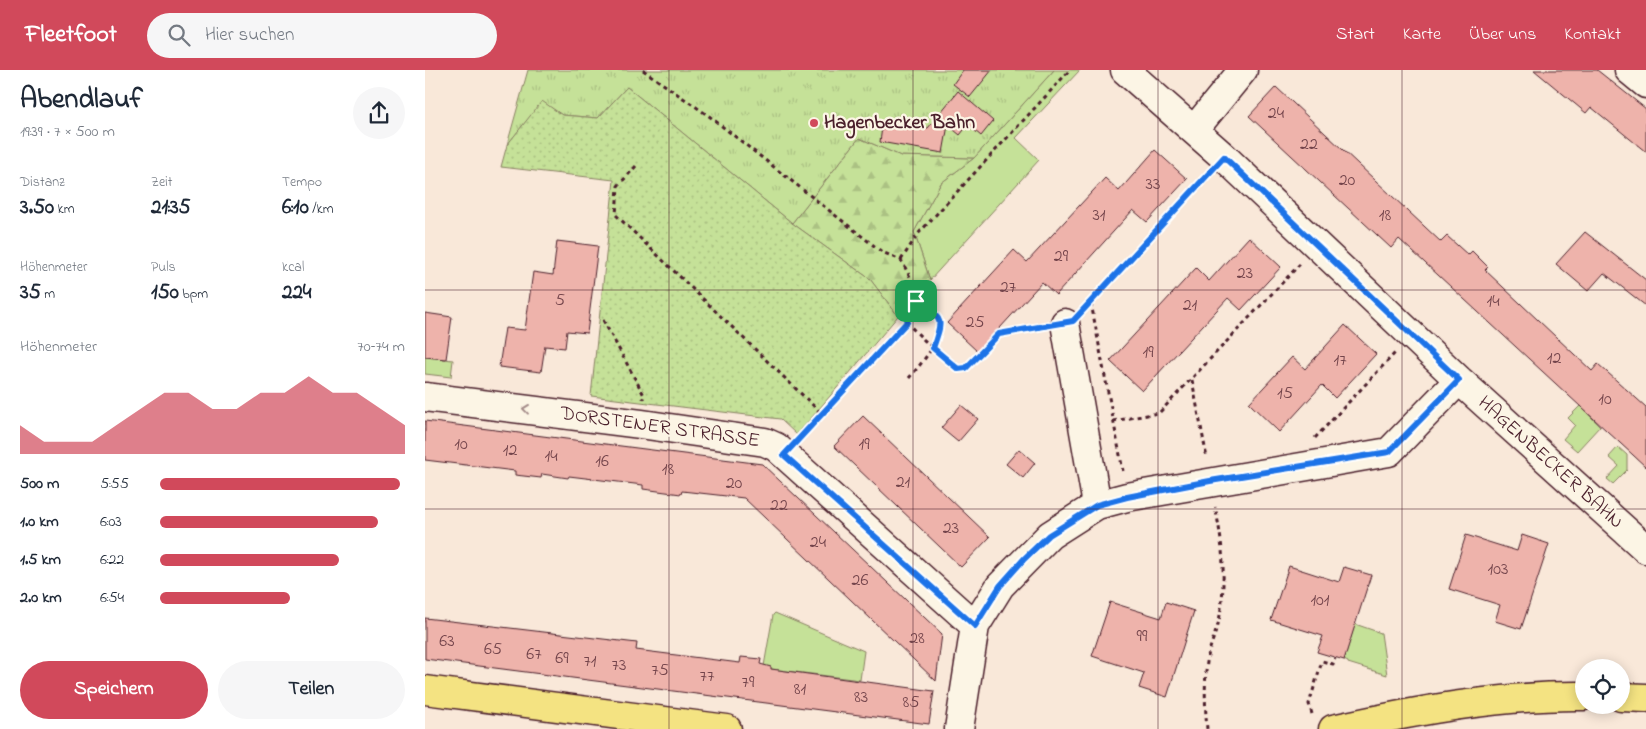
<!DOCTYPE html>
<html lang="de">
<meta charset="utf-8">
<style>
:root{--surface:#fff;--page:#f6f6f7;--text:#1f2937;--muted:#747a83;--accent:#d1495b}
body{margin:0;font-family:"Indie Flower",sans-serif;background:var(--page);color:var(--text);height:100vh;display:flex;flex-direction:column;font-size:19px;white-space:nowrap}
*{box-sizing:border-box;margin:0}
p{font-size:16px;color:var(--muted)}
.icon{flex:none;width:28px;height:28px;fill:none;stroke:currentColor;stroke-width:2;stroke-linecap:round;stroke-linejoin:round}
.map{position:relative;flex:1;overflow:hidden}
.panel{display:flex;flex-direction:column;background:var(--surface);width:425px}
.panel>*{flex:none}
.fabs{position:absolute;left:1150px;top:589px;display:grid;gap:10px}
.fabs a{display:grid;place-items:center;width:55px;height:55px;border-radius:50%;background:var(--surface);box-shadow:0 2px 12px #0003;font-size:25px}
.pin{position:absolute;display:grid;place-items:center;width:42px;height:42px;color:#fff;margin:-21px;border-radius:10px;box-shadow:0 2px 8px #0006}
.round{display:grid;place-items:center;flex:none;width:52px;height:52px;border-radius:26px;background:var(--page)}
.overview{display:flex;align-items:center;justify-content:space-between;height:85px;padding:0 20px}
h1{font-size:28px;font-weight:700;line-height:38px}
.stats{display:grid;grid-template-columns:repeat(3,1fr);gap:8px;height:85px;padding:5px 20px}
.stats div{display:grid;align-content:center}
.stats b{font-size:21px;font-weight:700}
.stats small{font-size:14px;font-weight:400}
.stats p{font-size:14px}
.chart{height:140px;padding:10px 20px}
.chart p{display:flex;justify-content:space-between}
.chart svg{width:100%;height:90px;margin-top:5px;fill:var(--accent);opacity:.7}
.action{display:flex;gap:10px;margin-top:auto;padding:10px 20px}
.action a{flex:1;height:58px;border-radius:30px;background:var(--accent);color:#fff;font-size:20px;font-weight:700;line-height:58px;text-align:center}
.action a+a{background:var(--page);color:var(--text)}
ul{padding:0 20px;list-style:none;font-size:16px}
li{display:grid;grid-template-columns:80px 60px 1fr;align-items:center;height:38px}
li i{height:12px;border-radius:6px;background:var(--accent)}
header{display:flex;align-items:center;gap:30px;box-sizing:border-box;height:70px;padding:0 25px;background:var(--accent);color:#fff}
header strong{font-size:24px}
nav{display:flex;gap:28px;margin-inline-start:auto;font-size:18px}
.search{width:350px;height:45px;background:var(--page);display:flex;align-items:center;gap:12px;box-sizing:border-box;padding:0 18px;border-radius:28px;color:var(--muted);font-size:19px}
main{display:flex;flex:1;min-height:0}
.map>svg:first-child{display:block}
.grass{fill:#c5e198;stroke:#888062}
.forest{fill:url(#forest-firs);stroke:#888062}
.park{fill:url(#park-tufts);stroke:#888062}
.garden{fill:url(#garden-dots);stroke:#888062}
.building{fill:#eeb3ab;stroke:#4a1f2b}
.lines{fill:none;stroke-linecap:round;stroke-linejoin:round}
.minor-casing{stroke:#4a1f2b;stroke-width:31}
.major-casing{stroke:#4a1f2b;stroke-width:31}
.path{stroke:#4a1f2b;stroke-width:3;stroke-dasharray:4 4;stroke-linecap:butt}
.minor{stroke:#fcf5e5;stroke-width:28}
.major{stroke:#f4e382;stroke-width:28}
.oneway{stroke:#a38a88}
.route-casing{stroke:#fff;stroke-width:10}
.route{stroke:#1a73e8;stroke-width:6}
.grid{fill:none;stroke:#4a1f2b;stroke-width:1;stroke-opacity:0.55}
.poi-dot{fill:#d1495b;stroke:#fcf5e5;stroke-width:2}
.labels{text-anchor:middle;dominant-baseline:central;stroke-width:4.5;stroke-linejoin:round;paint-order:stroke}
.number-label{font-size:18px;fill:#73444b}
.poi-label{font-size:20px;font-weight:bold;fill:#4a1f2b;stroke:#fcf5e5;text-anchor:start}
.street-label{font-size:20px;fill:#4a1f2b;stroke:#fcf5e5}
</style>
<header>
<strong>Fleetfoot</strong>
<div class="search"><svg class="icon" aria-label="search" viewBox="0 0 24 24"><circle cx="10" cy="10" r="6"/><path d="M15 15l6 6"/></svg>Hier suchen</div>
<nav><a>Start</a><a>Karte</a><a>Über uns</a><a>Kontakt</a></nav>
</header>
<main>
<section class="panel">
<div class="overview"><div><h1>Abendlauf</h1><p>19:39 · 7 × 500 m</p></div><a class="round"><svg class="icon" aria-label="share" viewBox="0 0 24 24"><path d="M12 15V3M7 8l5-5 5 5M5 13v7h14v-7"/></svg></a></div>
<div class="stats">
<div><p>Distanz</p><b>3.50<small> km</small></b></div>
<div><p>Zeit</p><b>21:35</b></div>
<div><p>Tempo</p><b>6:10<small> /km</small></b></div>
</div>
<div class="stats">
<div><p>Höhenmeter</p><b>35<small> m</small></b></div>
<div><p>Puls</p><b>150<small> bpm</small></b></div>
<div><p>kcal</p><b>224</b></div>
</div>
<div class="chart"><p><span>Höhenmeter</span>70–74 m</p>
<svg viewBox="0 0 160 44" preserveAspectRatio="none"><path d="M0 44V30L10 38L20 38L30 38L40 30L50 22L60 14L70 14L80 22L90 22L100 14L110 14L120 6L130 14L140 14L150 22L160 30V44z"/></svg>
</div>
<ul>
<li><b>500 m</b>5:55<i style="width:98%"></i></li>
<li><b>1.0 km</b>6:03<i style="width:89%"></i></li>
<li><b>1.5 km</b>6:22<i style="width:73%"></i></li>
<li><b>2.0 km</b>6:54<i style="width:53%"></i></li>
</ul>
<div class="action"><a>Speichern</a><a>Teilen</a></div>
</section>
<div class="map">
<svg width="1221" height="659" viewBox="0 0 1221 659">
<defs>
<pattern id="forest-firs" width="22" height="20" patternUnits="userSpaceOnUse" patternTransform="scale(1.25)"><rect width="22" height="20" fill="#c5e198"/><path d="M5 1l3.5 6h-7zM16 11l3.5 6h-7z" fill="#abc183"/></pattern>
<pattern id="park-tufts" width="24" height="20" patternUnits="userSpaceOnUse" patternTransform="scale(1.25)"><rect width="24" height="20" fill="#c5e198"/><path d="M3 7l-1-3M5 7V3M7 7l1-3M15 17l-1-3M17 17v-4M19 17l1-3" fill="none" stroke="#abc183"/></pattern>
<pattern id="garden-dots" width="8" height="8" patternUnits="userSpaceOnUse" patternTransform="scale(1.25)"><rect width="8" height="8" fill="#c5e198"/><path d="M2 2h.1M6 6h.1" fill="none" stroke="#abc183" stroke-width="1.8" stroke-linecap="round"/></pattern>
</defs>
<rect width="100%" height="100%" fill="#f9e8d9"/>
<filter id="ink" filterUnits="userSpaceOnUse"><feTurbulence type="fractalNoise" baseFrequency=".02" numOctaves="2"/><feDisplacementMap in="SourceGraphic" scale="10" xChannelSelector="R" yChannelSelector="G"/><feConvolveMatrix kernelMatrix="1 2 1 2 8 2 1 2 1" color-interpolation-filters="sRGB"/></filter>
<g filter="url(#ink)">
<path class="grass" d="M629,0H655L591,68L614,90L505,210L489,162L516,113L549,88Z
M0,287L28,290L26,307L0,304Z
M1155,336L1175,356L1152,381L1138,369L1150,355L1143,348Z
M1193,377L1202,385V400L1188,414L1182,409L1194,396L1184,387Z
M350,543L439,581L435,610L346,599L345,597L339,596L348,545Z
M930,554L956,563L962,605L923,593V592L919,590Z"/>
<path class="forest" d="M434,68L476,86L549,88L516,113L489,162L505,210L473,246L445,209L367,153Z"/>
<path class="park" d="M103,0H629L549,88L476,86L434,68L367,153L202,17L173,48L137,45L117,32L82,75Z"/>
<path class="garden" d="M202,17L367,153L445,209L473,246L372,365L355,349L166,326L189,110L76,97L82,75L117,31L137,45L173,48Z"/>
<path class="building" d="M538,0H567L545,27L528,14Z
M1109,0H1172L1221,39V82L1166,37L1161,43Z
M851,17L1016,172L1022,166L1043,185L1047,181L1063,197L1060,200L1167,301L1173,294L1221,337V397L974,169L966,178L824,46Z
M533,21L568,51L556,66L543,55L535,65L523,55L518,83L455,72L458,50L503,58Z
M730,80L762,109L722,152L708,140L631,225L617,212L553,282L522,253L589,180L602,192L680,108L694,121Z
M1160,162L1221,210V236L1179,203L1163,221L1131,194Z
M824,167L856,197L816,240L803,228L717,321L685,291L771,198L784,211Z
M132,171L173,176L162,263L142,261L140,278L120,276L116,302L74,297L80,258L100,260L108,202L128,205Z
M0,243L27,247L21,289L0,287Z
M920,255L951,284L910,328L897,315L854,362L824,333L867,287L880,299Z
M536,335L553,349L533,372L516,358Z
M438,346L565,467L536,497L409,376Z
M0,351L337,394L517,564L511,611L319,428L257,421L256,424L218,419V415L144,406L143,408L117,404L116,408L90,405V401L0,390Z
M594,379L610,393L598,408L581,394Z
M1041,465L1092,481L1097,465L1124,474L1096,559L1070,551L1075,535L1024,519Z
M864,496L914,512L919,497L946,505L919,590L892,582L898,566L846,550Z
M685,532L736,548L741,532L769,541L742,627L714,618L719,603L667,586Z
M0,548L212,573L211,580L315,593L316,587L336,589L335,594L346,597V599L509,621L504,654L0,589Z"/>
<g class="lines">
<defs>
<path id="minor" d="M700,0L799,87L1034,310L1221,479
M1204,0L1221,14
M769,60L818,0
M640,253L672,435
M0,327L216,354L340,372L351,377L550,556
M534,659L550,556L575,516L625,465L672,435L702,427L964,382L1034,310"/>
<path id="major" d="M0,620L302,659
M1196,627L1221,628
M908,659C990,641 1074,625 1159,626"/>
</defs>
<use href="#minor" class="minor-casing"/>
<use href="#major" class="major-casing"/>
<path class="path" d="M218,0L284,46L457,182L476,190L490,216L491,231L481,252L376,366
M211,96L193,116L191,145L396,343
M476,190L493,164L645,0
M666,233L698,401
M661,238L782,107
M178,250L219,325L218,329
M481,252L499,270L533,299L541,298L574,264L616,257
M484,308C494,296 524,263 513,247C509,241 498,236 491,231
M767,310L782,388
M688,351L734,343L875,194
M890,368L970,283
M887,644L884,634L897,591L908,594L910,588
M782,659C780,638 779,607 783,586C786,572 793,559 795,545C801,509 798,472 790,437"/>
<use href="#minor" class="minor"/>
<use href="#major" class="major"/>
</g>
<defs><path id="oneway-chevron" d="M-2-3.5L2.5 0L-2 3.5" fill="none" stroke-width="1.6" stroke-linecap="round" stroke-linejoin="round" transform="scale(1.25)"/></defs>
<use class="oneway" href="#oneway-chevron" transform="translate(101 339) rotate(-173)"/>
</g>
<g class="lines" filter="url(#ink)">
<defs>
<path id="route" d="M799,87L1034,310L964,382L785,411L702,427L672,435L624,465L599,489L575,516L550,556L359,385L482,252L491,231C518,251 519,246 508,278L533,299L541,298L574,264L648,251Z"/>
</defs>
<use href="#route" class="route-casing"/>
<use href="#route" class="route"/>
</g>
<path class="grid" d="M244,0V659M488,0V659M733,0V659M977,0V659M0,220H1221M0,439H1221"/>
<circle class="poi-dot" cx="389" cy="53" r="5"/>
<g class="labels">
<g class="number-label">
<text x="851" y="44">24</text>
<text x="884" y="75">22</text>
<text x="922" y="111">20</text>
<text x="728" y="115">33</text>
<text x="674" y="146">31</text>
<text x="960" y="146">18</text>
<text x="636" y="187">29</text>
<text x="820" y="204">23</text>
<text x="583" y="218">27</text>
<text x="135" y="231">5</text>
<text x="1068" y="232">14</text>
<text x="765" y="236">21</text>
<text x="550" y="253">25</text>
<text x="723" y="283">19</text>
<text x="1129" y="289">12</text>
<text x="915" y="291">17</text>
<text x="860" y="324">15</text>
<text x="1180" y="330">10</text>
<text x="36" y="375">10</text>
<text x="439" y="375">19</text>
<text x="85" y="381">12</text>
<text x="126" y="387">14</text>
<text x="177" y="392">16</text>
<text x="243" y="400">18</text>
<text x="478" y="413">21</text>
<text x="309" y="414">20</text>
<text x="354" y="436">22</text>
<text x="526" y="459">23</text>
<text x="393" y="473">24</text>
<text x="1073" y="500">103</text>
<text x="435" y="511">26</text>
<text x="895" y="531">101</text>
<text x="717" y="567">99</text>
<text x="492" y="569">28</text>
<text x="22" y="572">63</text>
<text x="68" y="580">65</text>
<text x="109" y="585">67</text>
<text x="137" y="589">69</text>
<text x="165" y="592">71</text>
<text x="194" y="596">73</text>
<text x="235" y="601">75</text>
<text x="282" y="607">77</text>
<text x="323" y="613">79</text>
<text x="375" y="620">81</text>
<text x="436" y="628">83</text>
<text x="486" y="633">85</text>
</g>
<g class="poi-label">
<text x="399" y="53">Hagenbecker Bahn</text>
</g>
<g class="street-label">
<text transform="translate(235 358) rotate(8)">DORSTENER STRASSE</text>
<text transform="translate(1125 393) rotate(42)">HAGENBECKER BAHN</text>
</g>
</g>
</svg>
<div class="fabs">
<a><svg class="icon" aria-label="locate" viewBox="0 0 24 24"><circle cx="12" cy="12" r="6"/><path d="M12 2v4M12 18v4M2 12h4M18 12h4"/></svg></a>
</div>
<div class="pin" style="left:491px;top:231px;background:#1e9e55"><svg class="icon" aria-label="arrive" viewBox="0 0 24 24"><path d="M6 21V4h12l-3 4 3 4H6"/></svg></div>
</div>
</main>
